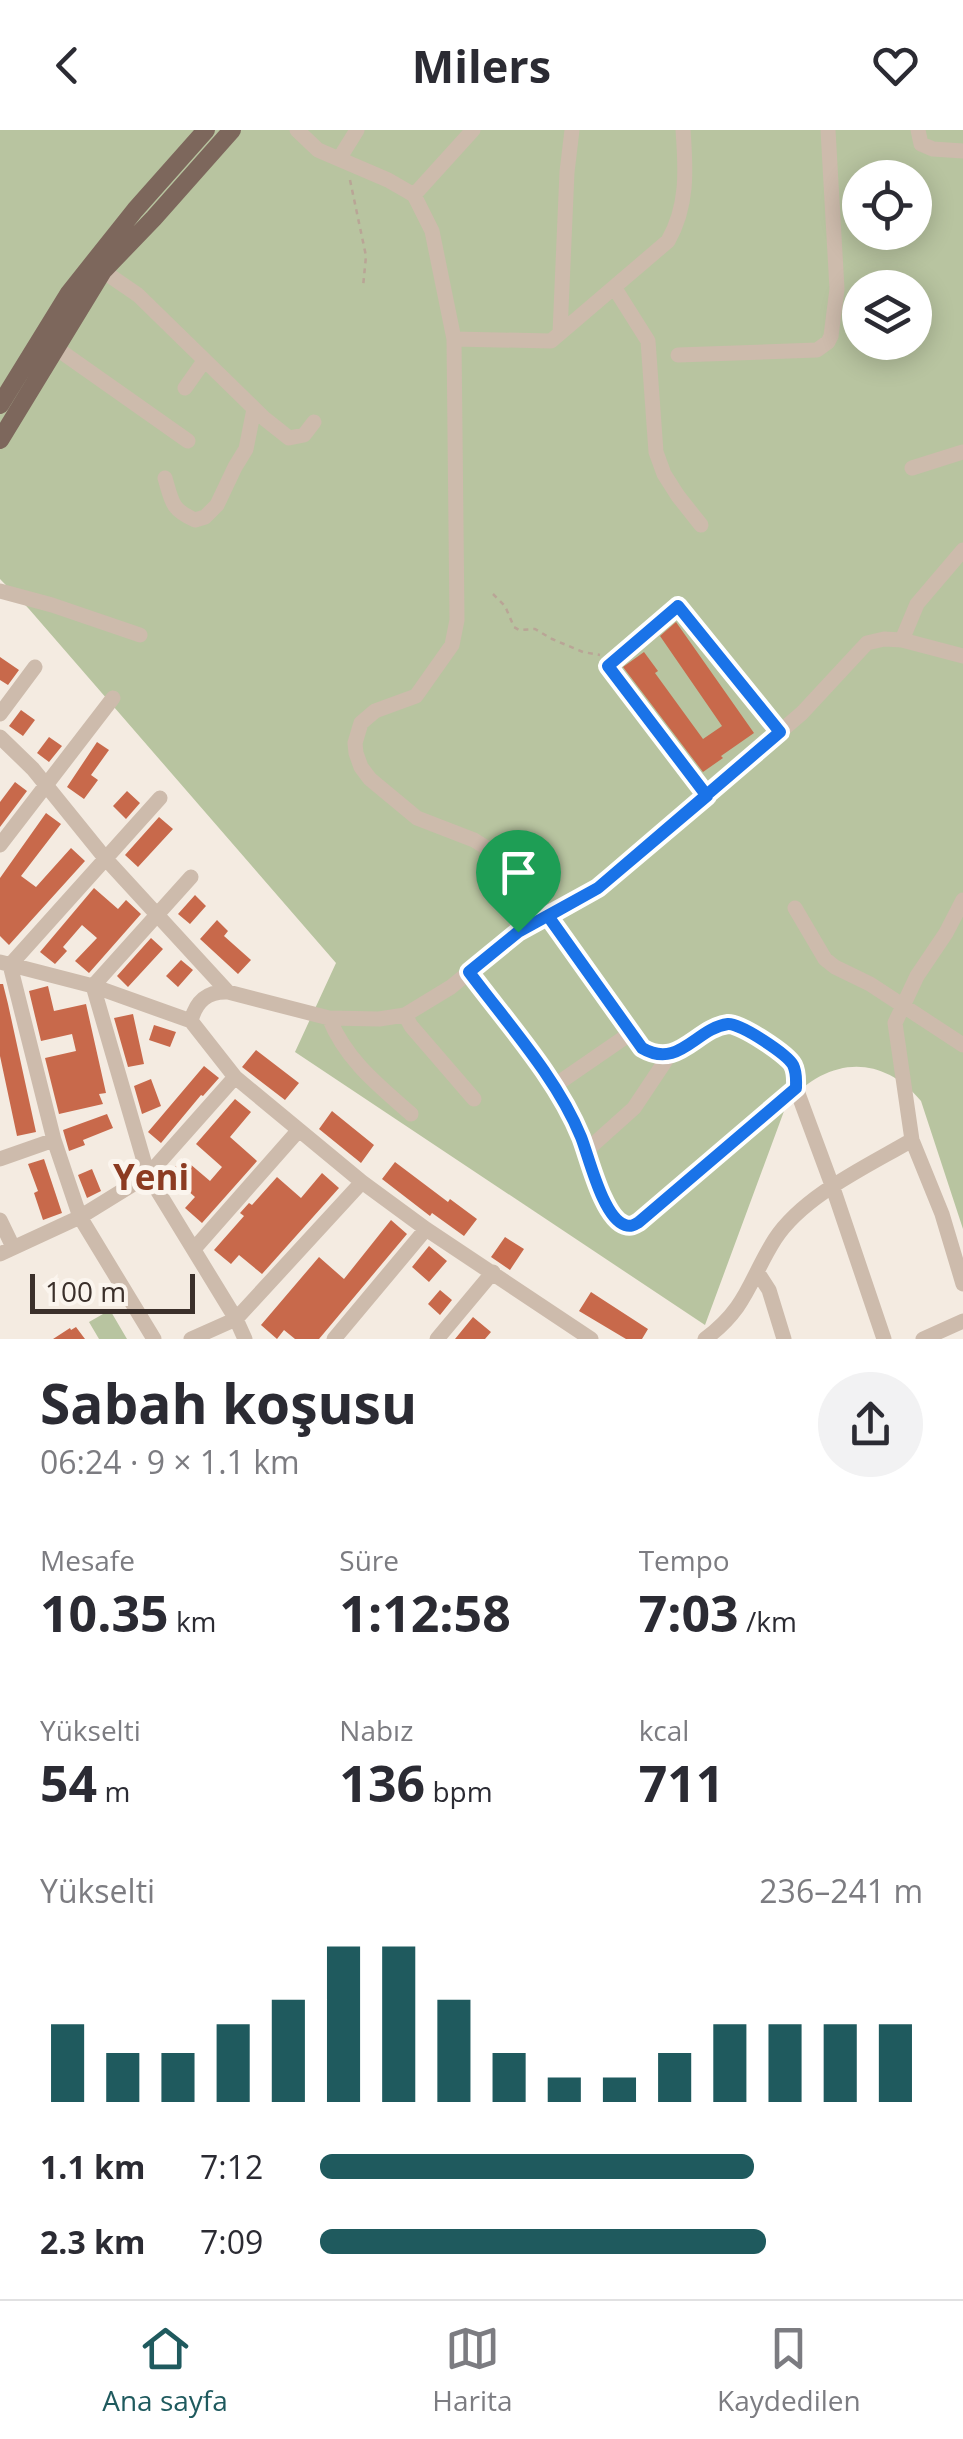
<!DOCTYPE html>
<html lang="tr">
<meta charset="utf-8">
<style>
:root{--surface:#fff;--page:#f2f2f3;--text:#2b2b33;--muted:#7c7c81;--line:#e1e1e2;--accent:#1f5a5e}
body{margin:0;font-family:"Open Sans",sans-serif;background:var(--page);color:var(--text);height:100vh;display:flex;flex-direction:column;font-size:38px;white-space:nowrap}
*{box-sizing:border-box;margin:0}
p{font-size:32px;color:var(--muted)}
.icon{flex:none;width:55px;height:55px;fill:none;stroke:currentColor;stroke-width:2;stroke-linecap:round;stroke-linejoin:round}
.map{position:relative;height:1209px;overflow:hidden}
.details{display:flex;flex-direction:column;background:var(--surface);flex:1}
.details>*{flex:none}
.tools{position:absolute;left:842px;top:30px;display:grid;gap:20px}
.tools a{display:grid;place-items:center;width:90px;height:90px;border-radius:50%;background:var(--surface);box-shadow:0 5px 25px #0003;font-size:50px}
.scale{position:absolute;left:30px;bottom:25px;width:165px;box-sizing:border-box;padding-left:10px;border:5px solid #3b302b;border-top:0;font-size:28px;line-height:35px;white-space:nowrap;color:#3b302b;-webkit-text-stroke:8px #fbf5ee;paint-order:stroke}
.pin{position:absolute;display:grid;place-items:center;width:85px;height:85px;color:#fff;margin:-102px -42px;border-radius:50% 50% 50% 0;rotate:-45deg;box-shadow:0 0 10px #0007}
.pin .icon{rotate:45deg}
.round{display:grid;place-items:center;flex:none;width:105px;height:105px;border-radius:52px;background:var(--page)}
.overview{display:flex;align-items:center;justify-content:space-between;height:170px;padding:0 40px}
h1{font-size:55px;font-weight:700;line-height:75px}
.stats{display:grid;grid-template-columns:repeat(3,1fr);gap:15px;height:170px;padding:10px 40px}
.stats div{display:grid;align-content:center}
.stats b{font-size:50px;font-weight:700}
.stats small{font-size:28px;font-weight:400}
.stats p{font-size:28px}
.chart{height:280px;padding:20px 40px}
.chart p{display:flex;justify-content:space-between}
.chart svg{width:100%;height:180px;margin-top:10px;stroke:var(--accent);stroke-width:6}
ul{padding:0 40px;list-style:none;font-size:32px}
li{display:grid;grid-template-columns:160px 120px 1fr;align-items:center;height:75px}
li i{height:25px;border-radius:12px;background:var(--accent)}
header{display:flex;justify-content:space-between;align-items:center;height:130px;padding:0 40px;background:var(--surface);font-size:45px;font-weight:700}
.tabs{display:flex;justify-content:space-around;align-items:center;height:140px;border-top:2px solid var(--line);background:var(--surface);font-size:28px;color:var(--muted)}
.tabs a{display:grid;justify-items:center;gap:5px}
.tabs .selected{color:var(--accent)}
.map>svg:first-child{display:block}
.green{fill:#b8c4a0;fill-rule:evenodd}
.building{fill:#c8694b}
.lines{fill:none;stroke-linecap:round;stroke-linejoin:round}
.path{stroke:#b9a596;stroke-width:2.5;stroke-dasharray:5 5;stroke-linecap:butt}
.minor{stroke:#cdbbac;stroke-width:15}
.major{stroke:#7d675c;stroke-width:18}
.route-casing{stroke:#fff;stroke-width:20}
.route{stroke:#1a73e8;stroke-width:12}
.labels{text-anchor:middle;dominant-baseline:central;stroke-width:10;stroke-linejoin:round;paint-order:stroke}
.district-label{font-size:35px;font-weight:bold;fill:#8c3b22;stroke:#fbf5ee}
</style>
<header><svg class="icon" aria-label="back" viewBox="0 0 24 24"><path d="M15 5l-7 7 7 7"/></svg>Milers<svg class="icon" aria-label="heart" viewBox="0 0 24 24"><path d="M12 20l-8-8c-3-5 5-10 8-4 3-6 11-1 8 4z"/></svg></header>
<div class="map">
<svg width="963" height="1209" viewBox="0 0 963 1209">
<rect width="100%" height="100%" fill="#f4ebe1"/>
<path class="green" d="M0,0H963V1099L921,971C880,922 827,928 787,973L705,1195L295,922L336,833L29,479L0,449ZM860,48H915V102H860ZM860,158H915V212H860Z
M110,1180L127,1209H99L89,1192Z"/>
<path class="building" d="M676,492L754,603L721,626L723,628L703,642L623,537L644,522L658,541L655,543L703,609L722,596L660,506Z
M0,527L19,540L8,555L0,550Z
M21,580L35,590L23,606L9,596Z
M49,607L62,616L49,632L37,623Z
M97,612L109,620L91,645L98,650L84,669L67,657Z
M15,652L27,661L0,697V672Z
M127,661L140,673L126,689L113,676Z
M46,683L61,694L21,746L36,757L71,718L85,731L9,815L0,806V748Z
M159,687L173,699L138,737L125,725Z
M94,758L118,779L126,770L141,784L89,843L75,831L97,808L82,795L63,817L67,821L55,834L40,822Z
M195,765L206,776L190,794L178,784Z
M217,790L228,801L224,806L251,830L238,844L200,809Z
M151,808L163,819L128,857L117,846Z
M181,830L193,840L178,857L166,846Z
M0,854H3L8,874L36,1002L17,1006L0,926Z
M48,856L54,881L86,874L106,963L99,964L103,974L59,984L45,928L76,921L72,904L41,911L29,861Z
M133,884L144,934L128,937L114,888Z
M154,895L176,902L170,917L149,910Z
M256,920L299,953L285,970L242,937Z
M204,936L219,948L203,966L201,965L161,1013L148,1002Z
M151,949L161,976L142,984L134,956Z
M235,969L251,982L230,1007L257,1031L202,1093L185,1078L195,1067L169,1044L183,1028L210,1051L222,1037L196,1014Z
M332,981L374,1015L361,1033L319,999Z
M107,984L113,998L83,1010L85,1015L69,1021L63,1000Z
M44,1029L62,1083L43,1090L34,1063L38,1061L28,1034Z
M395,1032L448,1072L450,1069L477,1089L464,1106L432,1083L430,1086L382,1049Z
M92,1039L101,1061L87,1068L78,1045Z
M322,1043L339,1058L262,1144L239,1125L231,1134L214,1120L244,1086L240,1083L249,1073L252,1075L277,1047L301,1068Z
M391,1090L407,1104L319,1209H295L284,1200L277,1209L261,1195L319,1127L344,1149Z
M505,1107L524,1119L510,1140L491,1127Z
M429,1116L447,1131L429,1152L412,1137Z
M440,1160L452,1170L440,1185L428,1174Z
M591,1162L648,1199L642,1209H626L579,1181Z
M473,1187L491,1202L485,1209H455Z
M76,1197L85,1209H53L70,1198L71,1200Z"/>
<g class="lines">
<path class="path" d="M350,50L366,126L363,157
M493,464L505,476L514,497L519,500L535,499L552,509L583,522L600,525"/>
<path class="minor" d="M297,0L318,20L388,50L414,65L432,101L454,209L457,490L452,515L416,566L375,581L361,593L355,613L356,623L361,637L370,649L417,688L474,710L498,725L506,737L518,802
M918,0L921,14L933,19L963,21
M339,29L357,0
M414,65L473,0
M103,141L138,165L265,289L289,308L304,305L314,292
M614,157L648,211L656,322L664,344L678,366L701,395
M560,203L567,42L572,0
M454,209L551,211L668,111C688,76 686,40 683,0
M56,218L188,311
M678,225L817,220L828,212L831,206L837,159L828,0
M185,258L204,231
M912,338L963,322
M165,348C172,372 171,379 195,390L205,387L217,375L235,337L246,319L254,279
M0,461L52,475L140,505
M902,510L917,474L963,420
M0,584L35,537
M0,607L33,639L105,728L228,862
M707,666L608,535L678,476L780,602
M0,715L113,568
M963,770L946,803L917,846L895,893L912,1010L942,1084L963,1154
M795,778L825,829L835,837L870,854L963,915
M548,786L642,918C679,940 696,898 728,894C740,893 787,924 793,935C797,942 796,950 796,958L833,1058L884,1209
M0,832L93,856L191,891L235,947L362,1052L426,1099L591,1209
M469,842C507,893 557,948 581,1007C593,1036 596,1077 625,1095L639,1092L796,958
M93,856L148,1045L236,1189L245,1209
M93,856L191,747
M405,885L411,896L474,969
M329,888C346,930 378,955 411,984
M191,891C196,871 208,861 228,862L329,888L379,889L405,885L451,857L518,802L598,758L802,583L867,513L884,509L902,510L963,526
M554,956L631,903
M54,1010L80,1087L154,1209
M586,1021L634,978L670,924
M0,1029L54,1010L10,835L160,668
M0,1090L13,1117
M194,1119L298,1001
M0,1124L80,1087L148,1045L235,947
M758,1143L769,1160L784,1209
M191,1209L236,1189L362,1052
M334,1209L426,1099
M437,1209L493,1142
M705,1209C748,1177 749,1150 775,1109C804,1065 868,1036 912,1010
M923,1209L963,1191"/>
<path class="major" d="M0,275L69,163L135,80L206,0
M0,310L103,141L154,88L232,0"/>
</g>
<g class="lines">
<defs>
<path id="route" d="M518,802L469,842C507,893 557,948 581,1007C589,1027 603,1088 625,1095C631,1097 634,1095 639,1092L796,958C796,950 797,943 793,935C787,924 740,893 728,894C696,898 679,940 642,918L548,786L598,758L780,602L678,476L608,536L707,666L598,758L518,802"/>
</defs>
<use href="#route" class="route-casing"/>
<use href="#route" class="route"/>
</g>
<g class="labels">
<g class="district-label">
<text x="151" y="1046">Yeni</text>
</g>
</g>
</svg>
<div class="tools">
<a><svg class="icon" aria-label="locate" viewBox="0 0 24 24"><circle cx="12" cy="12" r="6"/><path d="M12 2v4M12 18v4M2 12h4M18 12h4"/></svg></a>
<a><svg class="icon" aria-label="layers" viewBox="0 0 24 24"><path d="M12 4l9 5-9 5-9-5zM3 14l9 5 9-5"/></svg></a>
</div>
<div class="scale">100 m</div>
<div class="pin" style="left:518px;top:802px;background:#1e9e55"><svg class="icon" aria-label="arrive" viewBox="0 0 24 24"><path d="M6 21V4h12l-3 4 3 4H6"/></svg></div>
</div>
<section class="details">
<div class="overview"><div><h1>Sabah koşusu</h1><p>06:24 · 9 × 1.1 km</p></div><a class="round"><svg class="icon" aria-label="share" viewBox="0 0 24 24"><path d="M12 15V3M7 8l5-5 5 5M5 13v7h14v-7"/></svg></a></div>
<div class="stats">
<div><p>Mesafe</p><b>10.35<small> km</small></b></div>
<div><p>Süre</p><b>1:12:58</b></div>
<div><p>Tempo</p><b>7:03<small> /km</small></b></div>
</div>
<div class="stats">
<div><p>Yükselti</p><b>54<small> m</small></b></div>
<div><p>Nabız</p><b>136<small> bpm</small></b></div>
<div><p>kcal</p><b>711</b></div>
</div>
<div class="chart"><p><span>Yükselti</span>236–241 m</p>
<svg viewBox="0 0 160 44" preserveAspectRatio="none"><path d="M5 44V25M15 44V32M25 44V32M35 44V25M45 44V19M55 44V6M65 44V6M75 44V19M85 44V32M95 44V38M105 44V38M115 44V32M125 44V25M135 44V25M145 44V25M155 44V25"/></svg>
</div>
<ul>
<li><b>1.1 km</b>7:12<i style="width:72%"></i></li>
<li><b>2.3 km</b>7:09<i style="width:74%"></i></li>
</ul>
</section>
<nav class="tabs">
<a class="selected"><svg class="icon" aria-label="home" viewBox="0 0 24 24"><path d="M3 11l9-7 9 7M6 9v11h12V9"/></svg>Ana sayfa</a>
<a><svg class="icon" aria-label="map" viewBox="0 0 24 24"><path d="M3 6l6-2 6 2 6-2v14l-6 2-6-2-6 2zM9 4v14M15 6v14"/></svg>Harita</a>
<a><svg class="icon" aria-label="saved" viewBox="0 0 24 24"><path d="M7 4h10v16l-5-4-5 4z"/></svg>Kaydedilen</a>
</nav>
